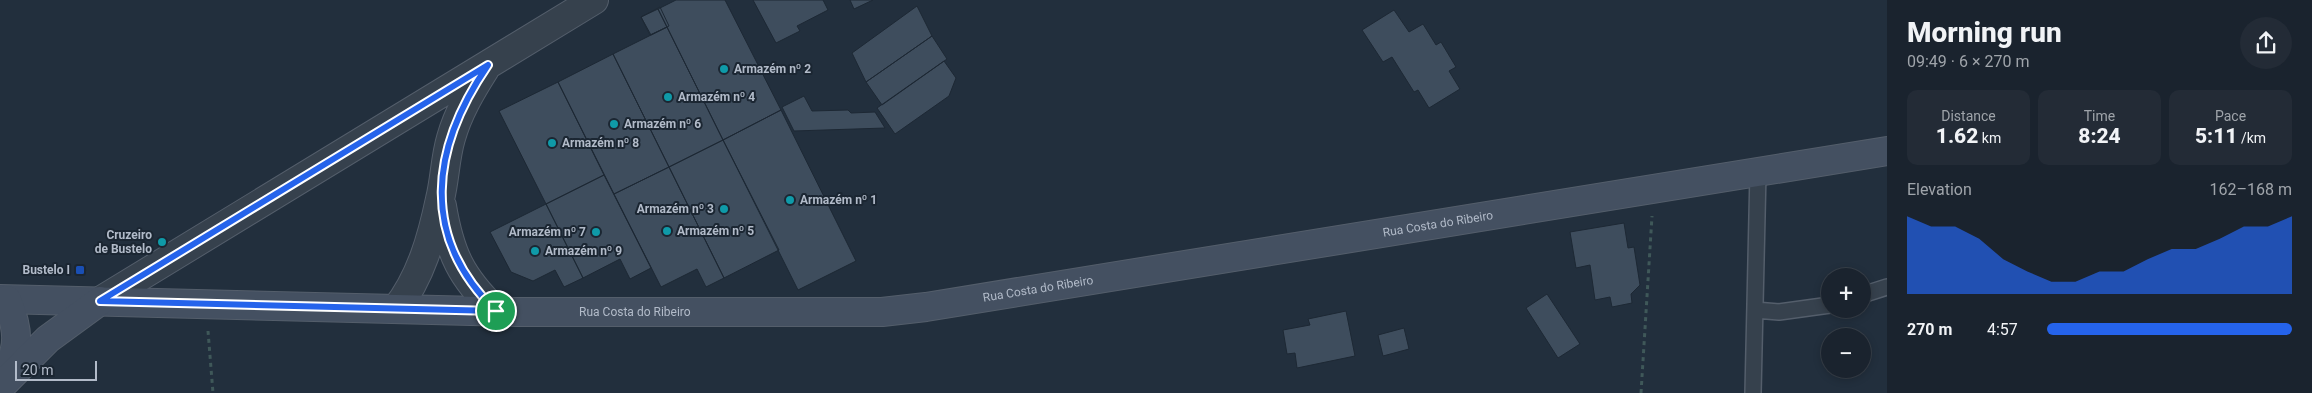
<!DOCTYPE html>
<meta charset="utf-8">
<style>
:root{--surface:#1a232e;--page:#232b36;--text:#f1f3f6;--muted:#9fa4aa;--line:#38404a;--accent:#2563eb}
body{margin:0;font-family:Roboto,sans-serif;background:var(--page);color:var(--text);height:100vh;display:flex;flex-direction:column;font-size:19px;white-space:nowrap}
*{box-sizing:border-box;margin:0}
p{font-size:16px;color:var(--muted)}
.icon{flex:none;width:28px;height:28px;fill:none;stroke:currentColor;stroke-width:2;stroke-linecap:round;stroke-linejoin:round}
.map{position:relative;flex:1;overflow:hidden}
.drawer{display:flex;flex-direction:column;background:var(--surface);width:425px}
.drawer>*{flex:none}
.fabs{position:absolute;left:1821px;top:268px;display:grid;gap:10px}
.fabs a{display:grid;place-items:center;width:50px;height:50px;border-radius:50%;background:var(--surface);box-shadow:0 2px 8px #0003,0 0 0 1px var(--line);font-size:25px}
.scale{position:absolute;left:15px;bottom:12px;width:82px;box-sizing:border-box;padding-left:5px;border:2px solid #b2bbc9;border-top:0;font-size:14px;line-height:18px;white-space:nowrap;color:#b2bbc9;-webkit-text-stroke:4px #1b2632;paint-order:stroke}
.pin{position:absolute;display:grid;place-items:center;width:42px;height:42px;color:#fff;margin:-21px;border:2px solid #fff;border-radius:50%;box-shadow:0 1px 5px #0007}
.round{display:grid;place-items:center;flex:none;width:52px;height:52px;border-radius:26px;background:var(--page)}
.summary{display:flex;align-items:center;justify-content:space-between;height:85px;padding:0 20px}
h1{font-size:28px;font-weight:800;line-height:38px}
.metrics{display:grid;grid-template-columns:repeat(3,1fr);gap:8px;height:85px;padding:5px 20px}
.metrics div{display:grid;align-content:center;border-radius:10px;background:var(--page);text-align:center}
.metrics b{font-size:21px;font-weight:800}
.metrics small{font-size:14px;font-weight:400}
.metrics p{font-size:14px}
.chart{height:140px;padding:10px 20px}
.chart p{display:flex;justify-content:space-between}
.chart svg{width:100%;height:90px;margin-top:5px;fill:var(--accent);opacity:.7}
ul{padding:0 20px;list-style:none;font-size:16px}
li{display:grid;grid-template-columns:80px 60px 1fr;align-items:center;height:38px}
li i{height:12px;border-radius:6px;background:var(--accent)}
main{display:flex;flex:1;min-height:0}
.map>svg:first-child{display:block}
.building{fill:#3e4d5d;stroke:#1d2834}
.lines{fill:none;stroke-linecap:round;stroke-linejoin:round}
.lane-casing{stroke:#545e6b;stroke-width:18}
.street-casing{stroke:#545e6b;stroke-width:30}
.secondary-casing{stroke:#545e6b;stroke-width:30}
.path{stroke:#3f5859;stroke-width:3;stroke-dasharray:4 4;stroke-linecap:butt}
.lane{stroke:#36414d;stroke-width:15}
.street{stroke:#36414d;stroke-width:28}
.secondary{stroke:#445061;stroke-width:28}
.route-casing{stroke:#fff;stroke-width:10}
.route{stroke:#2563eb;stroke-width:6}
.culture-dot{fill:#0f9aa8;stroke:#1b2632;stroke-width:2}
.transit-dot{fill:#1a4fb4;stroke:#1b2632;stroke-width:2}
.labels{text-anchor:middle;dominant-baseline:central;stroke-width:4;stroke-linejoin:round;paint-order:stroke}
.poi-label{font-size:12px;font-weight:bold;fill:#b2bbc9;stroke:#1b2632;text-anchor:start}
.street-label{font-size:12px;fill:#b2bbc9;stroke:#1b2632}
</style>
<main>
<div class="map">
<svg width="1887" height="393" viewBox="0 0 1887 393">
<rect width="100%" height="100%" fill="#222f3d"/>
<path class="building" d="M676,0H725L781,110L723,140L658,9Z
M753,0H823L828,10L797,26L800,31L776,43Z
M850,0H873L854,9Z
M917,6L932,36L866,82L852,53Z
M660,7L669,26L651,35L641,17Z
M658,9L667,27L650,35L641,17Z
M1394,10L1409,32L1423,24L1436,45L1441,42L1456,67L1449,71L1460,89L1429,108L1418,90L1414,92L1392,57L1383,62L1362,30Z
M667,27L723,140L669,167L613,54Z
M932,36L947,59L882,105L866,82Z
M613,54L669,167L614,194L558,82Z
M944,61L956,78L949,96L895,134L877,108Z
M558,82L604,175L546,204L499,111Z
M804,96L812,111L848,110L851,113L875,112L885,128L794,131L782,107Z
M781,110L856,261L798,290L723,140Z
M723,140L779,250L724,278L669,167Z
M669,167L724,278L706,287L697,269L661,287L614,194Z
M604,175L651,268L630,279L620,259L583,278L546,204Z
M546,204L583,278L564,287L555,270L533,281L511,272L490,232Z
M1624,223L1628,248L1634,247L1640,285L1631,294L1632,303L1612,307L1610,297L1595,300L1590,265L1576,268L1570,232Z
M76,267H85L86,271L76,272Z
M1547,294L1580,344L1558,358L1526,308Z
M1346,311L1355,356L1297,368L1295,353L1287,354L1283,330L1310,325L1308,319Z
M1404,328L1409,349L1383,356L1378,335Z"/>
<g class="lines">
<defs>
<path id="lane" d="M1862,295L1887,287
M1755,310L1779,312L1830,305
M1753,393L1758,172"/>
<path id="street" d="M442,206C450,254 461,277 496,311
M100,301L594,0
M396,309C421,277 432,237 440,199C445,179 445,158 451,138C458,113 471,91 485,69"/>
<g id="secondary">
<path id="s1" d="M0,299L515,312H882L926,307L1887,151"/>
<path d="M5,376C20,346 19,331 7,300"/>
<path d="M0,387L48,339L100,301"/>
</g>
</defs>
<use href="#lane" class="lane-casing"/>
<use href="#street" class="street-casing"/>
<use href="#secondary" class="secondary-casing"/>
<path class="path" d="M208,331L213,393
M1641,393L1652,216"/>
<use href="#lane" class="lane"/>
<use href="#street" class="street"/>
<use href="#secondary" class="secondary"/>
</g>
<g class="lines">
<defs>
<path id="route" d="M488,65C431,148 419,236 496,311L100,301Z"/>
</defs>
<use href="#route" class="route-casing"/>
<use href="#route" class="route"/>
</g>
<g class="culture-dot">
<circle cx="724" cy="69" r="5"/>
<circle cx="668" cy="97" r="5"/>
<circle cx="614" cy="124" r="5"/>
<circle cx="552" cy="143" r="5"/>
<circle cx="790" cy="200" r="5"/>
<circle cx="724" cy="209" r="5"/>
<circle cx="667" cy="231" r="5"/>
<circle cx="596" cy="232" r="5"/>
<circle cx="162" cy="242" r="5"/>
<circle cx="535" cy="251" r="5"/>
</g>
<rect class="transit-dot" x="75" y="265" width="10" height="10" rx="2.5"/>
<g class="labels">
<g class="poi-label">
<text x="734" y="69">Armazém nº 2</text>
<text x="678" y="97">Armazém nº 4</text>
<text x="624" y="124">Armazém nº 6</text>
<text x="562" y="143">Armazém nº 8</text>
<text x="800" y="200">Armazém nº 1</text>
<text x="714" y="209" text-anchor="end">Armazém nº 3</text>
<text x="677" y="231">Armazém nº 5</text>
<text x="586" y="232" text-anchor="end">Armazém nº 7</text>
<text x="152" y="235" text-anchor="end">Cruzeiro<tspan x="152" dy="14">de Bustelo</tspan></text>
<text x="545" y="251">Armazém nº 9</text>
<text x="70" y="270" text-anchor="end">Bustelo I</text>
</g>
<g class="street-label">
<text stroke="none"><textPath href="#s1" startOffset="1445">Rua Costa do Ribeiro</textPath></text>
<text stroke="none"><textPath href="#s1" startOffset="1040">Rua Costa do Ribeiro</textPath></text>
<text stroke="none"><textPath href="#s1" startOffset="635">Rua Costa do Ribeiro</textPath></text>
</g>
</g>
</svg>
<div class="fabs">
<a>+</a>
<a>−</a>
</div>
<div class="scale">20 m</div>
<div class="pin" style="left:496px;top:311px;background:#1e9e55"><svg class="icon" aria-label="arrive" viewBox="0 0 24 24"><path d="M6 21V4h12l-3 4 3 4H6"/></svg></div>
</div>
<section class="drawer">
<div class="summary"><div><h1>Morning run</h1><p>09:49 · 6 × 270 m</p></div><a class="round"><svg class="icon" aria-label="share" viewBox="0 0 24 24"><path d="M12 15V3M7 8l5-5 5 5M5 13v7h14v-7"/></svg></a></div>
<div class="metrics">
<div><p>Distance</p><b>1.62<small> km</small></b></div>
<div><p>Time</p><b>8:24</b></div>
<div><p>Pace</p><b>5:11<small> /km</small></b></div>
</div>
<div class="chart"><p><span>Elevation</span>162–168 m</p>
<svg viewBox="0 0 160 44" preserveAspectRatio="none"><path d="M0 44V6L10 11L20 11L30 17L40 27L50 33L60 38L70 38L80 33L90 33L100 27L110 22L120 22L130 17L140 11L150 11L160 6V44z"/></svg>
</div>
<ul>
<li><b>270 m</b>4:57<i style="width:100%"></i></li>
</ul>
</section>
</main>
